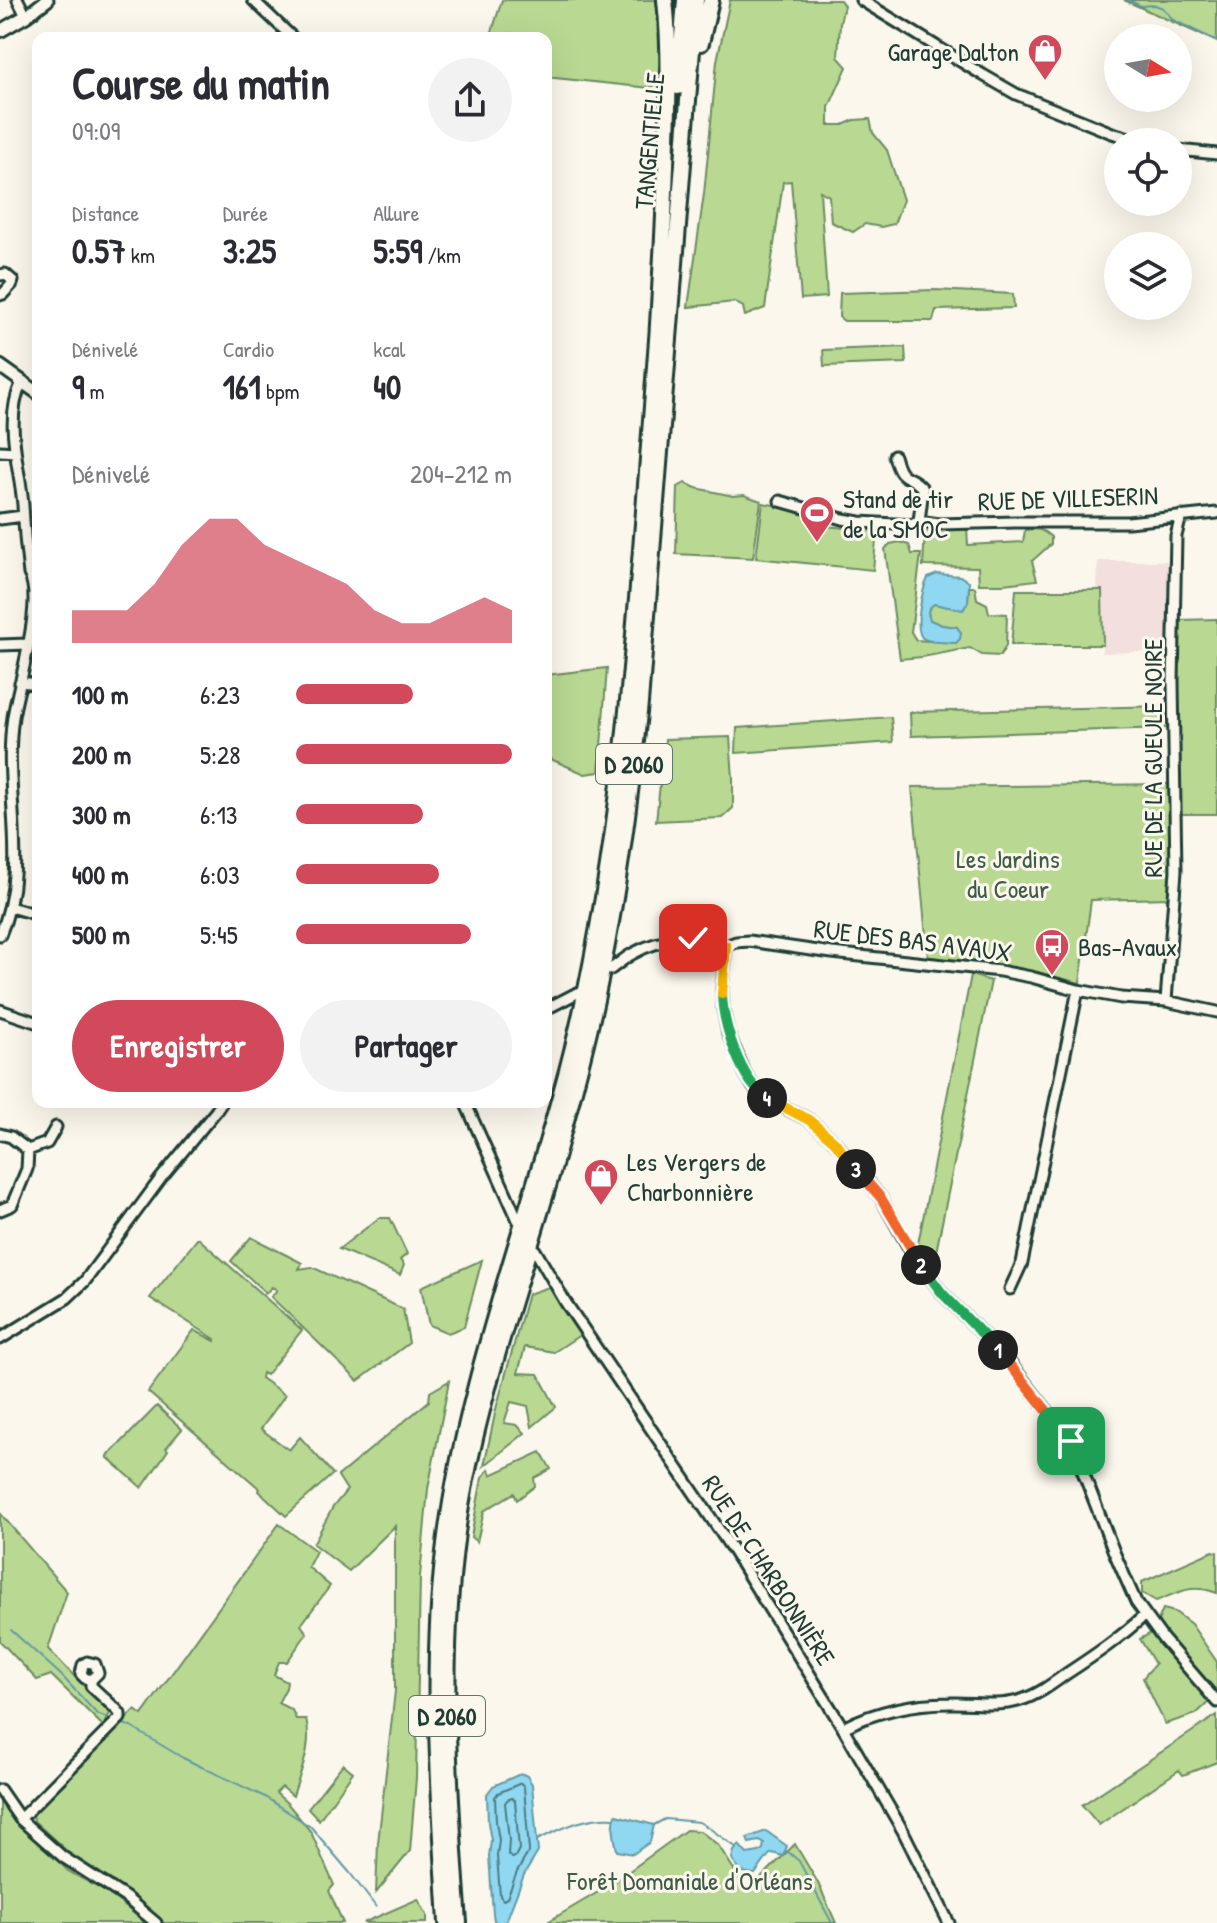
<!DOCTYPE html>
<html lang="fr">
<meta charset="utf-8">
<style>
:root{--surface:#fff;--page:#f2f2f3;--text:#2b2b33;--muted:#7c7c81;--accent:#d1495b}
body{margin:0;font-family:"Patrick Hand",sans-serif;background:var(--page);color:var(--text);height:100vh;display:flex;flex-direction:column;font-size:30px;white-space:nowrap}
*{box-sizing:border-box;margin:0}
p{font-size:26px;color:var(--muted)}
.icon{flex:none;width:44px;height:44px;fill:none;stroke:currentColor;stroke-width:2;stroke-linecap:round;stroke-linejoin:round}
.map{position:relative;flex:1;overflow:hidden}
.panel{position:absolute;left:32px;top:32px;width:520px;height:1076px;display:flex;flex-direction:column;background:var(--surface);border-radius:16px;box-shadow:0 8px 32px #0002}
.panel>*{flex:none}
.needle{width:52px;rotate:101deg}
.buttons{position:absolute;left:1104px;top:24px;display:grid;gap:16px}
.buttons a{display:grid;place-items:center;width:88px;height:88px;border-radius:50%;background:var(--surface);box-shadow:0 8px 32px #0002;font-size:40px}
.pin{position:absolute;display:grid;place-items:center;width:68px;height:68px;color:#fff;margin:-34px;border-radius:16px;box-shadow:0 4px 12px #0006}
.km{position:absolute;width:40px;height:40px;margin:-20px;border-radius:50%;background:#222;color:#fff;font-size:22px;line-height:40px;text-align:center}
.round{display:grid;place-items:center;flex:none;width:84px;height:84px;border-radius:42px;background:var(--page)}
.headline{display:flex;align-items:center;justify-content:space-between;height:136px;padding:0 40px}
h1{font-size:44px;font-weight:700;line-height:60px}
.stats{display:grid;grid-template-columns:repeat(3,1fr);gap:12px;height:136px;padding:8px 40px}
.stats div{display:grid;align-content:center}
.stats b{font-size:34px;font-weight:700}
.stats small{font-size:22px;font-weight:400}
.stats p{font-size:22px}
.chart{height:224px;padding:16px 40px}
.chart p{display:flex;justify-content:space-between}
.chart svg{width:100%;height:144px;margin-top:8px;fill:var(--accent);opacity:.7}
.button{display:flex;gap:16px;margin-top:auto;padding:16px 40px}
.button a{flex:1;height:92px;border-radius:48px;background:var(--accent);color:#fff;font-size:32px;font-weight:700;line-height:92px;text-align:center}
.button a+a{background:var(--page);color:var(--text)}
ul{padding:0 40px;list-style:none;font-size:26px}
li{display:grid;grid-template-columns:128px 96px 1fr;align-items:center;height:60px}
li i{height:20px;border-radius:10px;background:var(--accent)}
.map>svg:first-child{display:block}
.built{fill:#f2dfde}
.green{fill:#b9d992;stroke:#6c8b63;stroke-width:2}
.water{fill:#90d7f1;stroke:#6399a5;stroke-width:2}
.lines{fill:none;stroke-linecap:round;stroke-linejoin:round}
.shore{stroke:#4c7b80;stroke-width:2}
.stream{stroke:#6399a5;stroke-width:2}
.minor-casing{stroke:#1f3d34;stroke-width:15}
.tertiary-casing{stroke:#1f3d34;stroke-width:17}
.trunk-casing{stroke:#1f3d34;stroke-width:20}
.minor{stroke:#fbf7ec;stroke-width:9}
.tertiary{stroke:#fbf7ec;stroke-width:11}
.trunk{stroke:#fbf7ec;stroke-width:14}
.split-1-casing{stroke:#fff;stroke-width:16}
.split-2-casing{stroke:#fff;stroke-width:16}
.split-3-casing{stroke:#fff;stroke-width:16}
.split-4-casing{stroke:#fff;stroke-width:16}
.split-5-casing{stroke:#fff;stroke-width:16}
.split-6-casing{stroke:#fff;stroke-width:16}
.split-1{stroke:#f0652b;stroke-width:10}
.split-2{stroke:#22a559;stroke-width:10}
.split-3{stroke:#f0652b;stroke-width:10}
.split-4{stroke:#f5b400;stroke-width:10}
.split-5{stroke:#22a559;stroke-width:10}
.split-6{stroke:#f5b400;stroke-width:10}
.labels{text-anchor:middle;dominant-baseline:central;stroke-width:6;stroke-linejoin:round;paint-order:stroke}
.shield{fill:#fbf7ec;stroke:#61756b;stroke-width:2}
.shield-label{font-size:24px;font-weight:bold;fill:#1f3d34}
.poi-label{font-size:26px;fill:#1f3d34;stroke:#fbf7ec;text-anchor:start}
.street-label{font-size:26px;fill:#1f3d34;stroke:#fbf7ec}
.park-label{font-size:26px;fill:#3e5c47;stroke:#fbf7ec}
</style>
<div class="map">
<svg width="1217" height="1923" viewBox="0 0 1217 1923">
<rect width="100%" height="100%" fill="#fbf7ec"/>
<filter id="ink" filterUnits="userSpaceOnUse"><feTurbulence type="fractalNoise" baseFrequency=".0125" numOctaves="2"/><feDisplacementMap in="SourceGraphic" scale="16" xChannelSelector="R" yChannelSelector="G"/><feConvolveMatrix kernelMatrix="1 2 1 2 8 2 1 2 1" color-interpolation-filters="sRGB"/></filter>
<g filter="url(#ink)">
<path class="built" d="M1098,561H1171L1168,651L1102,653V591L1097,588Z"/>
<path class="green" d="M502,0H656L660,28L659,83L650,88L546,77V38H490Z
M730,0H840L844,6L840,23L838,57L847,67L829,107V125H843L854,120L870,119L873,133L887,150L903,200L894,224L881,227L865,224L853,232L831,222L829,196L820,191L827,297L801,299L791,181L783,182L765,308L745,316L743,307L734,302L688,307L704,194L717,61Z
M1124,0H1217V42Z
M935,290L1013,294L1014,308L936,310L933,321H844L839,317L840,293Z
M905,347L906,363L824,366L823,350Z
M685,483L696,488L733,496L744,495L761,501L753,558L676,554L678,487Z
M763,503L800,510L816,516V525L877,531L873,570L756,558Z
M967,528L968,545L1023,542L1025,530C1037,528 1042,529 1051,537V544L1032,561L1037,580L1003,584H979L978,567L923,566L925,531Z
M900,542L909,545L912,554H921L911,632L916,640L956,643L961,633L957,627L942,625L930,620C927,612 927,609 934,604L963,610L968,602L969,587H975L977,599L987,604L989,613L1007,614L1006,646L1000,656L982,655L970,648L922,657L900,659L885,549L890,544Z
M1016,590H1102L1103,645H1011Z
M1217,619V814H1180L1177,650L1179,620Z
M607,668L599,772L585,774L546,757V675Z
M1165,706L1168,728L911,736L910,712Z
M891,717L893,742L736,753L737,728Z
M730,737L733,778V808L722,818L656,821L665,739Z
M1170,784L1171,870L1170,898L1091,900L1080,983L1019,968L928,958L912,787Z
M971,975L991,981L933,1267L917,1249Z
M379,1218H390L407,1254L400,1260L404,1265L400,1275L339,1249Z
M251,1237L302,1263L299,1269L312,1267L403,1309L409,1343L358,1381L271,1297L277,1290L272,1287L266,1293L231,1261Z
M198,1238L302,1330L266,1375L262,1373L261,1378L285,1395L261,1429L289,1450L300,1437L333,1474L286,1516L259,1491L260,1489L148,1392L194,1330L215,1341V1339L150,1298Z
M482,1260L464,1327L448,1333L429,1325L421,1287Z
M549,1287L580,1335L554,1352L525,1347L518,1373L538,1374L556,1407L532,1427L528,1406L511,1402L504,1423L517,1425L525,1433L484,1466L496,1409L528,1294Z
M449,1381L428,1489L420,1577L416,1778L410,1851L376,1893L378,1843L395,1691V1526L349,1571L313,1544L333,1507L347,1490L338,1476L429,1401L430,1392Z
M157,1406L182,1429L166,1448L168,1450L142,1488L107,1457Z
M541,1452L551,1469L534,1478L535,1486L517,1500L514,1493L484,1511L477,1542L471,1537L482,1478L489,1469L491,1475Z
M0,1513L67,1592L48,1649L110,1713L103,1726L51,1675L37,1680L0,1641Z
M279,1524L316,1551L308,1567L330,1586L301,1625L307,1633L287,1662H279L274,1675L287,1682L286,1688L278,1703L292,1710L296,1719H306C313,1746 301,1770 293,1796L282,1787L276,1793L288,1804L311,1832L334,1885L329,1891L343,1923H163L113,1881L69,1853L34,1821L33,1813L135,1710L142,1715Z
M1213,1551L1217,1552V1593C1192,1583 1180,1592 1156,1601L1142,1593V1582Z
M1163,1609L1175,1612L1191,1624L1217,1662V1691L1166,1636L1158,1621Z
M1153,1632L1210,1701L1196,1714L1165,1724L1143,1678L1155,1664L1140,1639Z
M1217,1715V1762L1183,1775L1179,1770L1099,1825L1082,1805Z
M343,1764L353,1772L319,1820L308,1808Z
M0,1798L14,1818L68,1871L108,1893L146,1923H0Z
M686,1830L700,1831L718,1845L748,1891L795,1844L818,1883L836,1923H546L610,1885Z
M418,1899L427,1915V1923H363Z"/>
<path class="water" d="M937,574L960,576L969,582L968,602L963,610L934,604C927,608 927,613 930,620L942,625L957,627L961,633L960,639L956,643C947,642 933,643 924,639C912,632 923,588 928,578Z
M523,1774L527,1776L532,1784L538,1852L524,1875L507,1919L504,1923H496L494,1920L493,1914L489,1856L491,1840L488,1823L487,1794L493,1786L518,1775Z
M616,1815L654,1825L650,1842L633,1854L617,1851C615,1839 611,1826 616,1815Z
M766,1831L787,1846L783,1856L772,1853L769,1855L755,1874C742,1874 737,1870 732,1858L734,1851L739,1845L747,1854L759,1852L763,1849L764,1843L759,1841L749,1843L747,1838Z"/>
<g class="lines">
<path class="shore" d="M521,1783L524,1787L529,1851L517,1872L507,1898L503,1900L500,1896L497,1856L499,1840L496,1822L495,1797L498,1793Z
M512,1798L515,1801L519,1849L515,1857L512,1858L508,1855L509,1840L505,1803L507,1800Z"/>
<path class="stream" d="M1128,0L1141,6L1155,5L1163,8L1173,20L1217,41
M11,1630L61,1675L97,1714L113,1720
M119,1722L131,1727L183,1758L265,1797L311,1827L350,1873L376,1907
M654,1825L665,1819L699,1822L709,1828L737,1848
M537,1840C563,1828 585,1816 614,1818
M787,1851L799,1861L832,1923"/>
<defs>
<path id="minor" d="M18,0L26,16
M253,0L293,38
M861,0L983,75L1016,94L1112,133L1143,142
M1178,150L1217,154
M0,275L5,274L13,281L12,284L3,294L0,295
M0,451L15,452
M894,456C902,485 908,471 923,489L919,521
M780,501L843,519L860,522L912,525L919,521L939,524L1015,522H1128L1217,513
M0,519L23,516
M0,645L28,644
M20,682L38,684
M10,907L38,915
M0,935C31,864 2,791 13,717C18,685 45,600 29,574C26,551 24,528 23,505C20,465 3,421 22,382
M726,946L722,990L723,1008L728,1033L745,1073L753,1086L761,1095L770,1100L809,1120L834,1141L881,1198L912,1253L942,1293L1005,1357L1071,1441L1114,1552L1136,1602L1163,1639L1217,1702
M611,969C618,964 625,958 632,954C660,938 697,933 726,946L736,942L749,941L832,953L1000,971L1031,977L1078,990L1121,998L1166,1001L1217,1012
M1166,1001L1176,871L1173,682L1176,536L1181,516
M546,1009L577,993
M0,1010L38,1023
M465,1102L518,1220
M0,1134L11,1137L28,1150L27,1169L12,1205L0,1210
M28,1150L47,1143L56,1127
M535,1250L566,1303L734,1552L843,1728L903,1831L949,1923
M1010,1289L1022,1263L1078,990
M0,1339L67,1298L85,1281L161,1178L216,1111L222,1102
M843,1728C875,1711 914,1703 950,1703C972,1702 996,1707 1018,1701C1036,1696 1051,1685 1066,1674C1095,1655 1120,1638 1145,1615
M0,1790L20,1819L63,1857L125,1897L156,1923
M20,1819L120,1718V1714L117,1710L91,1686V1680L98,1673L95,1664L87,1662L83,1665L81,1674L85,1678L91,1680"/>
<path id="tertiary" d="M0,31L26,16L47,0
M0,366L38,393"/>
<path id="trunk" d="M701,43L711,0
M678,87L685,0
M447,1923C440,1799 429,1676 444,1552C465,1370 538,1199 579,1022C624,824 635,622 651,420C658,335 663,251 666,166C668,110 671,56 665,0
M459,1923C449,1784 438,1645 461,1506C481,1391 521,1281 553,1169C568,1113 584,1056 596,1000C617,902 630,803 640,703L696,0"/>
</defs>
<use href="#minor" class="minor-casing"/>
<use href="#tertiary" class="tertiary-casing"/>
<use href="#trunk" class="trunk-casing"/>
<use href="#minor" class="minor"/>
<use href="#tertiary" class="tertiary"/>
<use href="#trunk" class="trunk"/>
</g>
</g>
<g class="lines" filter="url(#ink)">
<defs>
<path id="split-1" d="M998,1350L1071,1441"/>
<path id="split-2" d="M921,1265L942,1293L998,1350"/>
<path id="split-3" d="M856,1169L881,1198L921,1265"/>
<path id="split-4" d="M767,1098L809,1120L834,1141L856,1169"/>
<path id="split-5" d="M722,994C723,1024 740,1081 767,1098"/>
<path id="split-6" d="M693,938L713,940L726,946L722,994"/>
</defs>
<use href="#split-1" class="split-1-casing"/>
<use href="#split-2" class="split-2-casing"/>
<use href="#split-3" class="split-3-casing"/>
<use href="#split-4" class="split-4-casing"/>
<use href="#split-5" class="split-5-casing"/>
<use href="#split-6" class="split-6-casing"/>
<use href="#split-1" class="split-1"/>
<use href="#split-2" class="split-2"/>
<use href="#split-3" class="split-3"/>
<use href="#split-4" class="split-4"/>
<use href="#split-5" class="split-5"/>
<use href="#split-6" class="split-6"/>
</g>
<defs>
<symbol id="shop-pin" viewBox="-11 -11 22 30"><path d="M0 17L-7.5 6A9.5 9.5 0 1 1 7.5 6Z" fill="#d1495b" stroke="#fbf7ec"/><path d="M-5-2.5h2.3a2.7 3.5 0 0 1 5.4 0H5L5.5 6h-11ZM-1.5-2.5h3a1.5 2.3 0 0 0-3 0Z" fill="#fff"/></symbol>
<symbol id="stadium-pin" viewBox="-11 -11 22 30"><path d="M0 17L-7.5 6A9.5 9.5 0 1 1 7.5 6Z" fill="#d1495b" stroke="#fbf7ec"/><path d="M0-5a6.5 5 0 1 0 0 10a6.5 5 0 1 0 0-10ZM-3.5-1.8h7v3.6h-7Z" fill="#fff"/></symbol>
<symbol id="bus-pin" viewBox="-11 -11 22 30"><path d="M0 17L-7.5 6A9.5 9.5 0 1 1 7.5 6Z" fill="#d1495b" stroke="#fbf7ec"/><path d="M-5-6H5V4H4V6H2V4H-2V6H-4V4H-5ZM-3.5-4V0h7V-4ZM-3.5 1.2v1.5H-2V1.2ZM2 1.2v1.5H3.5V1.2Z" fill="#fff"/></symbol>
</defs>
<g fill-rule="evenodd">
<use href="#shop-pin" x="1025" y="31" width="40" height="54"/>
<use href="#stadium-pin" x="797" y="493" width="40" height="54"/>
<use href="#bus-pin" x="1032" y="926" width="40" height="54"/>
<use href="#shop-pin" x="581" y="1156" width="40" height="54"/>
</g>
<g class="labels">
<g class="shield">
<rect x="596" y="744" width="76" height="40" rx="6"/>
<rect x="409" y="1696" width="76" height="40" rx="6"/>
</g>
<g class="shield-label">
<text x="634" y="764">D 2060</text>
<text x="447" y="1716">D 2060</text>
</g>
<g class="poi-label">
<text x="1019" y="51" text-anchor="end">Garage Dalton</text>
<text x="843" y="498">Stand de tir<tspan x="843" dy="30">de la SMOC</tspan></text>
<text x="1078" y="946">Bas-Avaux</text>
<text x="627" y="1161">Les Vergers de<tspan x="627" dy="30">Charbonnière</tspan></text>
</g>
<g class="street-label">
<text transform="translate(649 141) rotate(-85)">TANGENTIELLE</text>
<text transform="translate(1068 498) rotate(-2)">RUE DE VILLESERIN</text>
<text transform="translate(1152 758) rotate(-90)">RUE DE LA GUEULE NOIRE</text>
<text transform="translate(913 940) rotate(7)">RUE DES BAS AVAUX</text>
<text transform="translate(769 1570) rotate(57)">RUE DE CHARBONNIÈRE</text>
</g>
<g class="park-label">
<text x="1008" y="858">Les Jardins<tspan x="1008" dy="30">du Coeur</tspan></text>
<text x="690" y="1880">Forêt Domaniale d'Orléans</text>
</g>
</g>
</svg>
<div class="buttons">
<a><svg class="needle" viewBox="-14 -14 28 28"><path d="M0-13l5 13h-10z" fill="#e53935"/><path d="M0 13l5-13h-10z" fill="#7c7c81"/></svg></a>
<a><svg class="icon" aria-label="locate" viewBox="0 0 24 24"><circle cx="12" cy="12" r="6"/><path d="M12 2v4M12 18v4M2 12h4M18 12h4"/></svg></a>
<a><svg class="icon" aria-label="layers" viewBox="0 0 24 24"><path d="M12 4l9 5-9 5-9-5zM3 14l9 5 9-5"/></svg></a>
</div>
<div class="pin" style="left:1071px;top:1441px;background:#1e9e55"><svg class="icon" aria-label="arrive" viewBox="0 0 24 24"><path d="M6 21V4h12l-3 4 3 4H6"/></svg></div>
<div class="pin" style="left:693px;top:938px;background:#d93025"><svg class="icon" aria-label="check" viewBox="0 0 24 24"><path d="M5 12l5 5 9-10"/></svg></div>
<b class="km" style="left:998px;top:1350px">1</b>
<b class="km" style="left:921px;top:1265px">2</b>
<b class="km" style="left:856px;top:1169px">3</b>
<b class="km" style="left:767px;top:1098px">4</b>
<section class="panel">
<div class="headline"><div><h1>Course du matin</h1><p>09:09</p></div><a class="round"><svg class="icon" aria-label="share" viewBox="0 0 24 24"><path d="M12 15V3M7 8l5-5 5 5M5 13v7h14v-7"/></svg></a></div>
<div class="stats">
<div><p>Distance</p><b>0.57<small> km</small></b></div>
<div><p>Durée</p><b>3:25</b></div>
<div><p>Allure</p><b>5:59<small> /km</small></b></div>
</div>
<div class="stats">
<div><p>Dénivelé</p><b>9<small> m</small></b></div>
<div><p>Cardio</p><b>161<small> bpm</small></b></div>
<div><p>kcal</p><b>40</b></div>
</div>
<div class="chart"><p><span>Dénivelé</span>204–212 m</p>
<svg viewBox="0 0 160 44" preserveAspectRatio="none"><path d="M0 44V34L10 34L20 34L30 26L40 14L50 6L60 6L70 14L80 18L90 22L100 26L110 34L120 38L130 38L140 34L150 30L160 34V44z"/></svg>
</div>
<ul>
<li><b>100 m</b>6:23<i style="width:54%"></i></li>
<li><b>200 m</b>5:28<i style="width:100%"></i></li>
<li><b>300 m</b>6:13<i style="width:59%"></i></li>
<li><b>400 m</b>6:03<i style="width:66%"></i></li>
<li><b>500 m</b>5:45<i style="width:81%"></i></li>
</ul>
<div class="button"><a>Enregistrer</a><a>Partager</a></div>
</section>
</div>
